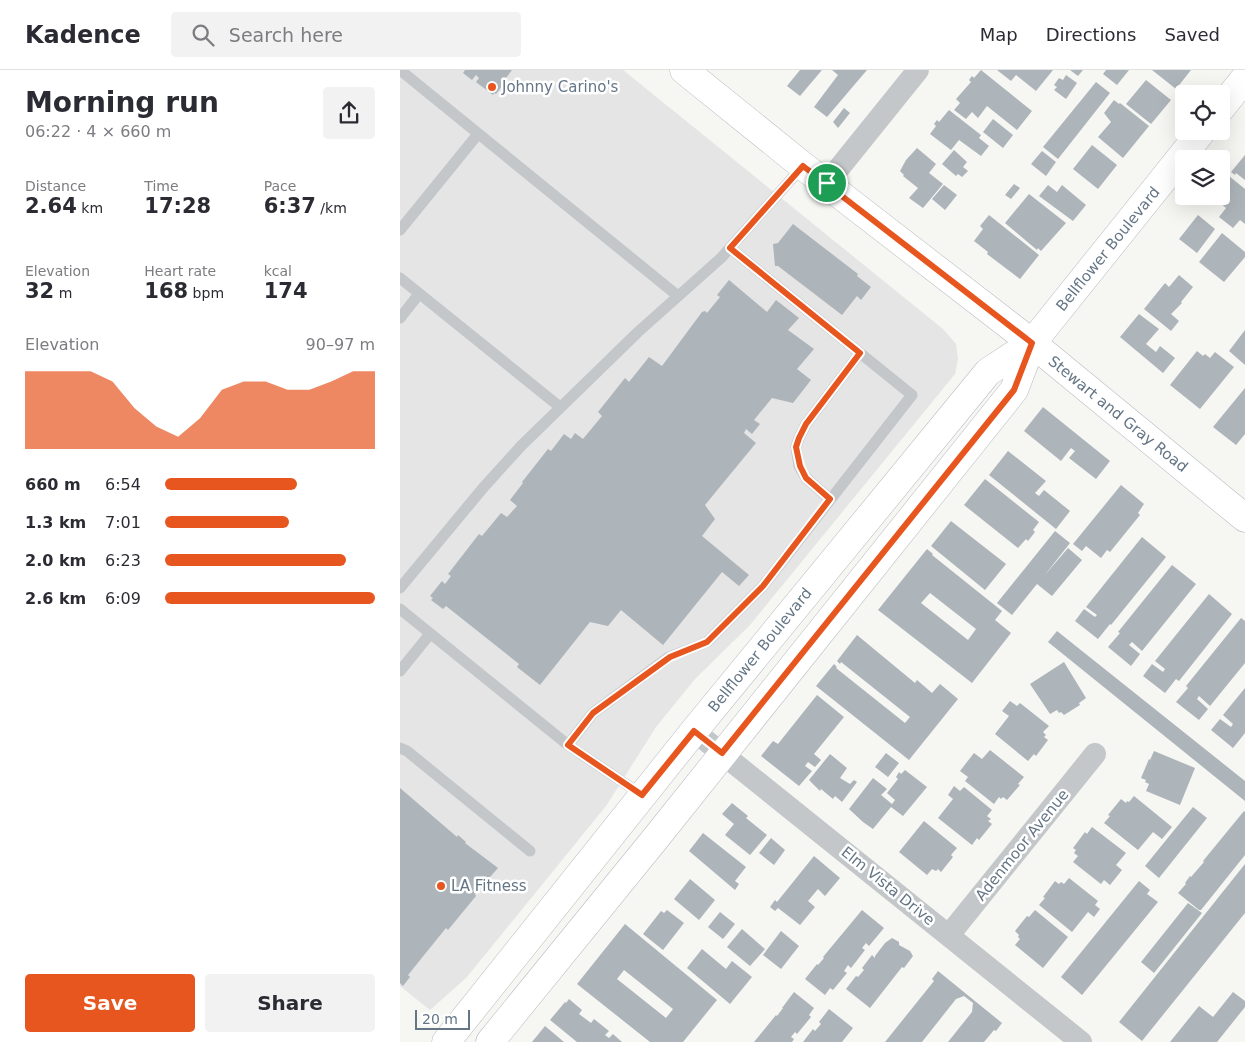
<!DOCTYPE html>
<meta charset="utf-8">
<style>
:root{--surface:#fff;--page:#f2f2f3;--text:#2b2b33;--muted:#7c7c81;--line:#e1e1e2;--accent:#e85620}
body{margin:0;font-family:"DejaVu Sans",sans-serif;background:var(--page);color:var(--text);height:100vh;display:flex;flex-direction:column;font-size:19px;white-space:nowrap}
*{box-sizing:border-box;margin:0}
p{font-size:16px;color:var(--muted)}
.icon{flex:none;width:28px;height:28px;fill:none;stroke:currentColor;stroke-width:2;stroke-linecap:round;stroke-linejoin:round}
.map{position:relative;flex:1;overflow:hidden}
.sheet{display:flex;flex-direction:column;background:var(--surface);width:400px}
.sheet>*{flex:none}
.fabs{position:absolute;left:775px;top:15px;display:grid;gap:10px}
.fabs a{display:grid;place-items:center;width:55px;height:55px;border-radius:5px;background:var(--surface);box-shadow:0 5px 20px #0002;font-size:25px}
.scale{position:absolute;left:15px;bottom:12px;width:55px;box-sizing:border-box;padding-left:5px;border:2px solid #647585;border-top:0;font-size:14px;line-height:18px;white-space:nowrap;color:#647585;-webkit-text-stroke:4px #fff;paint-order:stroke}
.pin{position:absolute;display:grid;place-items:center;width:42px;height:42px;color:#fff;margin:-21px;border:2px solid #fff;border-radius:50%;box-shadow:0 1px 5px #0007}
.round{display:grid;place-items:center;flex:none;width:52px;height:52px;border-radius:5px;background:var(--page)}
.overview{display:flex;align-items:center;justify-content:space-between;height:85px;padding:0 25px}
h1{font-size:28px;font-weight:700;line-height:38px}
.figures{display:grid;grid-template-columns:repeat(3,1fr);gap:8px;height:85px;padding:5px 25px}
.figures div{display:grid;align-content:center}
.figures b{font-size:21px;font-weight:700}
.figures small{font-size:14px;font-weight:400}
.figures p{font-size:14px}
.chart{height:140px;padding:10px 25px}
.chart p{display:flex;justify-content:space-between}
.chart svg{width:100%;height:90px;margin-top:5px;fill:var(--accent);opacity:.7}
.action{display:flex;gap:10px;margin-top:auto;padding:10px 25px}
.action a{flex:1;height:58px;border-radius:5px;background:var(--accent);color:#fff;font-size:20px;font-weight:700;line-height:58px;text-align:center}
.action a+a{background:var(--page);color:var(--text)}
ul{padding:0 25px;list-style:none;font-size:16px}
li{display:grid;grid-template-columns:80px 60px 1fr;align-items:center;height:38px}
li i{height:12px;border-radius:6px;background:var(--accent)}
header{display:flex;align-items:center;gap:30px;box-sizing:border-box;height:70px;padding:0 25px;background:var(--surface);border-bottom:1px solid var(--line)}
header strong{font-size:24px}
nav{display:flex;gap:28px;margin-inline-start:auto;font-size:18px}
.search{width:350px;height:45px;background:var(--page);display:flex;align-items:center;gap:12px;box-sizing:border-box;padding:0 18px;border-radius:5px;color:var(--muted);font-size:19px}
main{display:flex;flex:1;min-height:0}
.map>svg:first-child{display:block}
.built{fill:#e4e5e4}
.building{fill:#adb4ba;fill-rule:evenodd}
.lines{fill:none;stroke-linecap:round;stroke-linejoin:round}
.secondary-casing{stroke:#b8bcc1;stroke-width:29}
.service{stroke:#c3c7ca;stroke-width:11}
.minor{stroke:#c3c7ca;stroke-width:22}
.secondary{stroke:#fff;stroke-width:28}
.route-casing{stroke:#fff;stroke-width:10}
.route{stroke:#e85620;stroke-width:6}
.poi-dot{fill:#e85620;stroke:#fff;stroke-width:2}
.labels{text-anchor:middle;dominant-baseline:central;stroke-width:5;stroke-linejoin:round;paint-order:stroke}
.poi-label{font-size:15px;fill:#647585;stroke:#fff;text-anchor:start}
.street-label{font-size:15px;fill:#647585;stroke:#fff}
</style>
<header>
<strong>Kadence</strong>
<div class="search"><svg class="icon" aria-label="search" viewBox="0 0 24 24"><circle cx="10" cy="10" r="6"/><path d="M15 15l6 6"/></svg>Search here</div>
<nav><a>Map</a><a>Directions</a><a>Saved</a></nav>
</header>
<main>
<section class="sheet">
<div class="overview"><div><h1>Morning run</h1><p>06:22 · 4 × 660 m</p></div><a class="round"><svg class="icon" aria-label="share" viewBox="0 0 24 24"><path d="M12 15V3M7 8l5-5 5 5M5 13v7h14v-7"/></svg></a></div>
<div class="figures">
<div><p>Distance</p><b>2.64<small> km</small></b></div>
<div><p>Time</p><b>17:28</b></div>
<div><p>Pace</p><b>6:37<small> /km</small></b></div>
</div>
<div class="figures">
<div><p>Elevation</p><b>32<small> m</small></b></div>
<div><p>Heart rate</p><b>168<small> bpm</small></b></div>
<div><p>kcal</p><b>174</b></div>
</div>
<div class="chart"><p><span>Elevation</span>90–97 m</p>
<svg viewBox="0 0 160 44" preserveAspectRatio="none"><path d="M0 44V6L10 6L20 6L30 6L40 11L50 24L60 33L70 38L80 29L90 15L100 11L110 11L120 15L130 15L140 11L150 6L160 6V44z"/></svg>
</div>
<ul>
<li><b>660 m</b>6:54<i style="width:63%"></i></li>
<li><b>1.3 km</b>7:01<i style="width:59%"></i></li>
<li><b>2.0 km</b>6:23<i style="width:86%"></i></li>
<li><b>2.6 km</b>6:09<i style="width:100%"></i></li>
</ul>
<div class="action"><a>Save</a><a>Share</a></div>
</section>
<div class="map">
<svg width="845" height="972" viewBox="0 0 845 972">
<rect width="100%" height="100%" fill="#f6f6f3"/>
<path class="built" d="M0,0H223L543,259L556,274L558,289L555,304L350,555L295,609L256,657L206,736L66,908L30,940L0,916Z"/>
<path class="building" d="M65,0H112L106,8L107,10L96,24L94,23L93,25L76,12L79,8L76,5L72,10L63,3Z
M400,0H422L400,26L387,16Z
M432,0H467L427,47L414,37L438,5Z
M581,0L632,41L617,60L587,36L578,48L572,42L566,49L554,40L560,33L556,29L571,12L569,10L572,6L574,8Z
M597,0H653L636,21L616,5L611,11Z
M670,0H683L678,6Z
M706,0H729L717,15L703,4Z
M752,0H791L776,19Z
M666,5L677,13L666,29L654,20L657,17L654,15L659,8L663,10Z
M746,10L771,30L751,54L726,34Z
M696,12L710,23L658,89L643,77Z
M714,30L719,34L720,33L749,56L723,88L698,67L711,52L704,43Z
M444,38L450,43L438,58L433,52Z
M549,40L581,65L579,68L589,76L581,86L559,70L551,80L530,64L536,56L534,54L537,50L539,52Z
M593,49L613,65L603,78L583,62Z
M692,75L717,95L698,119L673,99Z
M517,78L536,94L529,103L543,114L523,138L509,128L518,118L503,106L504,105L500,101L506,90Z
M554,80L567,92L563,97L568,101L562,107L558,104L556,106L542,94Z
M642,81L656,92L646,106L631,94Z
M845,85V110L836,103L835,105L831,102Z
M829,106L845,119V154L840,150L833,158L819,147L826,138L817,130L822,124L821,116Z
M614,114L620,118L611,129L605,125Z
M544,115L557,125L545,140L532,129Z
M648,115L657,122L662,115L686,135L673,151L639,126Z
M629,124L666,153L641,181L638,178L637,180L605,153Z
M589,145L639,185L620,209L587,184L588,182L574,171L583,159L580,156Z
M798,145L815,159L797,183L779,169Z
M393,154L458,204L457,206L471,217L461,230L457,226L442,245L378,196H375L373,174L378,173Z
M822,163L845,182V187L824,212L799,192Z
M779,205L793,217L781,232L782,233L771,244L779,251L771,261L744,239L765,213L769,217Z
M329,210L367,242L376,230L399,248L388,260L414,279L397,299L411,310L393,333L372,328L354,350L360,354L352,364L346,359L344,363L356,373L305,435L315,449L302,466L349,505L339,516L322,502L263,575L221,540L208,556L190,552L140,615L117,597L119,594L46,536L43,539L31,530L33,528L30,526L42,511L45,514L51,506L48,504L79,464L82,466L101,443L107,447L117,436L110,430L123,413L122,412L148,379L151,381L164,364L171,369L175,363L183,369L202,346L198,342L225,308L229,312L249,287L262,296L302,242L305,241L307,243L320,227L317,225Z
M739,244L759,259L746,274L756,282L760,276L775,288L763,303L720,267Z
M845,260V295L829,281Z
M797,281L803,286L805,284L810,288L815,282L834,297L800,339L770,315Z
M845,318V364L836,375L813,357Z
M643,337L710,391L696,409L669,388L675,381L671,378L661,391L624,361Z
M608,381L646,411L635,423L639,426L644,420L670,441L656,459L589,405Z
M585,409L639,452L633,460L635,462L628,471L626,469L618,478L564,435Z
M721,415L744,434L738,443L740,445L710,482L707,480L701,488L686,476L682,481L673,474Z
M551,451L606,494L585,520L531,476Z
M655,461L670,473L644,506L668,478L682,490L652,526L637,514L612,545L597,533Z
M742,467L766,487L711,555L710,554L698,569L675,551L684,539L695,547L697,545L686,537Z
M527,479L533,484L532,485L602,541L595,550L611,563L572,613L478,540ZM530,523L576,559L568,570L521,533Z
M772,495L796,514L742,581L732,572L729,575L740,584L731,596L708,577L720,563L718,562Z
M809,524L832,544L779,611L776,609L765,623L743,606L752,594L763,602L765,599L755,591Z
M841,548L845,551V593L810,636L799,626L797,629L808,639L799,650L776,632L788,618L786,616Z
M657,561L845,711V731L648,572Z
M457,565L515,613L517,610L532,623L540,614L558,629L509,690L416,616L434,594L437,597L436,598L505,653L510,647L441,592L440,594L437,591Z
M664,592L686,628L679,633L680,635L664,645L661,642L659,643L657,640L650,644L630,614Z
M845,618V663L833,678L811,660L820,649L831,657L833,654L823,645Z
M417,625L444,647L414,684L421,690L415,697L408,692L405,696L412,701L399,716L361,686L373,671L378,674Z
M610,631L617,636L620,633L649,656L643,662L646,665L644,667L648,670L636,686L634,684L628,691L595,664L609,646L602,641Z
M590,680L624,707L618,714L620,715L607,730L603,727L601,729L599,727L594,734L565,711L568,707L560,701L574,683L582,689Z
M754,681L795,698L780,735L746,721L749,714L745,712L746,710L741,708L749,689L750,690Z
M486,683L499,693L488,707L475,697Z
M430,684L447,698L440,708L450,714L454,710L457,712L442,732L435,726L433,729L421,719L420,721L409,710Z
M505,700L527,717L503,746L491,737L473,759L463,752L449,739L473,708L487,719L481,725L492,734L495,730L487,723L498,709L496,707L499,702L501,704Z
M554,716L560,721L564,717L592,740L587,746L591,749L588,751L592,754L579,770L577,768L572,775L538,748L553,729L548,725Z
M0,718L57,767L58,765L66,772L65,773L98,798L75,824L76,826L48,860L46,858L8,905L10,907L3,916L0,913Z
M734,726L772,757L762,769L753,762L738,780L704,753L710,746L708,745L721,729L726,733L727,731L729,732Z
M332,733L348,746L346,748L367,765L350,785L325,765L334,754L322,744Z
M793,737L807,748L759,808L745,796Z
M844,741L845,742V785L801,840H799L778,823L786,814L785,813L790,806L791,807L804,792L803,791Z
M524,751L557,778L551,785L553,787L541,802L538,799L536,801L532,799L527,805L499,782Z
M692,757L726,783L716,795L722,800L710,815L704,810L701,814L673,792L678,786L674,783L676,780L673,778L685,762L687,764Z
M303,763L346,797L335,811L339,814L335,820L289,781Z
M371,768L385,780L374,795L359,783Z
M414,786L440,808L425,826L418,819L408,831L415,837L400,855L378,838L375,841L370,837L375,830L377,832Z
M845,794V843L742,971L719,952Z
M669,808L698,831L695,835L700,839L694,847L688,842L672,862L639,835L645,828L643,827L655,811L659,814L661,812L664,814Z
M290,809L315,830L299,850L274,829Z
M739,811L750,820L747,824L758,832L682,925L661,907Z
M788,833L802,843L754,903L741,892Z
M267,840L284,853L263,880L243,864L261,841L264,843Z
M462,840L484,858L469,876L466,873L462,878L465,880L451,898L448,895L444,901L447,903L433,920L430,918L425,925L405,909L417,894L418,895L424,888L423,887Z
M635,840L668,867L643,898L615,875L620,869L618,867L619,865L615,861L627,846L629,847Z
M320,842L335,854L323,869L308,857Z
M225,854L317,930L283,972H250L177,914ZM224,900L273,939L266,948L217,909Z
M342,859L365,879L350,896L327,877Z
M381,861L399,876L381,899L363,885Z
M492,868L499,872V875L510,881L513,886L504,898L502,897L470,938L446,919L456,906L458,907L464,900L462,898L472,885L475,888V886L485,873Z
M302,879L326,899L332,891L352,907L330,934L287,898Z
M538,901L602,953L596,961L594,960L584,972H548L572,942L573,933L564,926L556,929L522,972H485L534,911L532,909Z
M394,922L414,938L409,945L411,947L397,964L395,962L391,967L394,969L392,972H354L376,945L377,946L383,938H382Z
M833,922L845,931V937L817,972H770L799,936L813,947Z
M169,929L182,940L179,944L191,953L194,949L209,961L205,965L209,968L213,964L222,972H177L150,950L165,932L166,933Z
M429,939L453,958L442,972H403L413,959L415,961L421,954L419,952Z
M145,956L164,972H132Z"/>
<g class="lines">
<defs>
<path id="secondary" d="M284,0L403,96L632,273L845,448
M821,38L845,8
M46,972L294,661L588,302L632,273L802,61
M90,972L255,769L614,320L632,273"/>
</defs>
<use href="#secondary" class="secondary-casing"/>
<path class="service" d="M0,0L278,226
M0,160L78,64
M0,208L160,337
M0,248L19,224
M430,429L406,408L399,396L396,377L399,368L406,354L460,283
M0,518L83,418L121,376L238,262L321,188L403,96
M0,539L168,675L242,725
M0,601L30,564
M168,675L193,643L269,587L307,572L363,516L512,325L330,178
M0,678L7,681L130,781"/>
<path class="minor" d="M427,113L518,0
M294,661L681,972
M549,865L695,684"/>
<use href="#secondary" class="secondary"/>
</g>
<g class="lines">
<defs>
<path id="route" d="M403,96L632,273L614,320L322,683L294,661L242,725L168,675L193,643L270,587L307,572L363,516L430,429L406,408L400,396L396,377L399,368L406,354L460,283L330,178Z"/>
</defs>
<use href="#route" class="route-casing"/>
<use href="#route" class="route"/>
</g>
<g class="poi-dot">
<circle cx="92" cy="17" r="5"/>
<circle cx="41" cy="816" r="5"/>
</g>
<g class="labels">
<g class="poi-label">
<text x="102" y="17">Johnny Carino's</text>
<text x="51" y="816">LA Fitness</text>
</g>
<g class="street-label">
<text transform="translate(708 179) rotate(-51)">Bellflower Boulevard</text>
<text transform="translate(718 344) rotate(39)">Stewart and Gray Road</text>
<text transform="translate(360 580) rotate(-51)">Bellflower Boulevard</text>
<text transform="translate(622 775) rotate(-51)">Adenmoor Avenue</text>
<text transform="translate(488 816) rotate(39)">Elm Vista Drive</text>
</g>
</g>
</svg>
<div class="fabs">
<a><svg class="icon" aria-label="locate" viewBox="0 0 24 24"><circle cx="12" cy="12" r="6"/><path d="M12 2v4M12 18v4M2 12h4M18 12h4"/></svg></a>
<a><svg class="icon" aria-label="layers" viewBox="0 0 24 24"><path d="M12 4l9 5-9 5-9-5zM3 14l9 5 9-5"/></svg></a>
</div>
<div class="scale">20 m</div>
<div class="pin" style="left:427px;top:113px;background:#1e9e55"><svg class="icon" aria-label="arrive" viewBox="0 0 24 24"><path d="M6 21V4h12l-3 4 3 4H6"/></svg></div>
</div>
</main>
